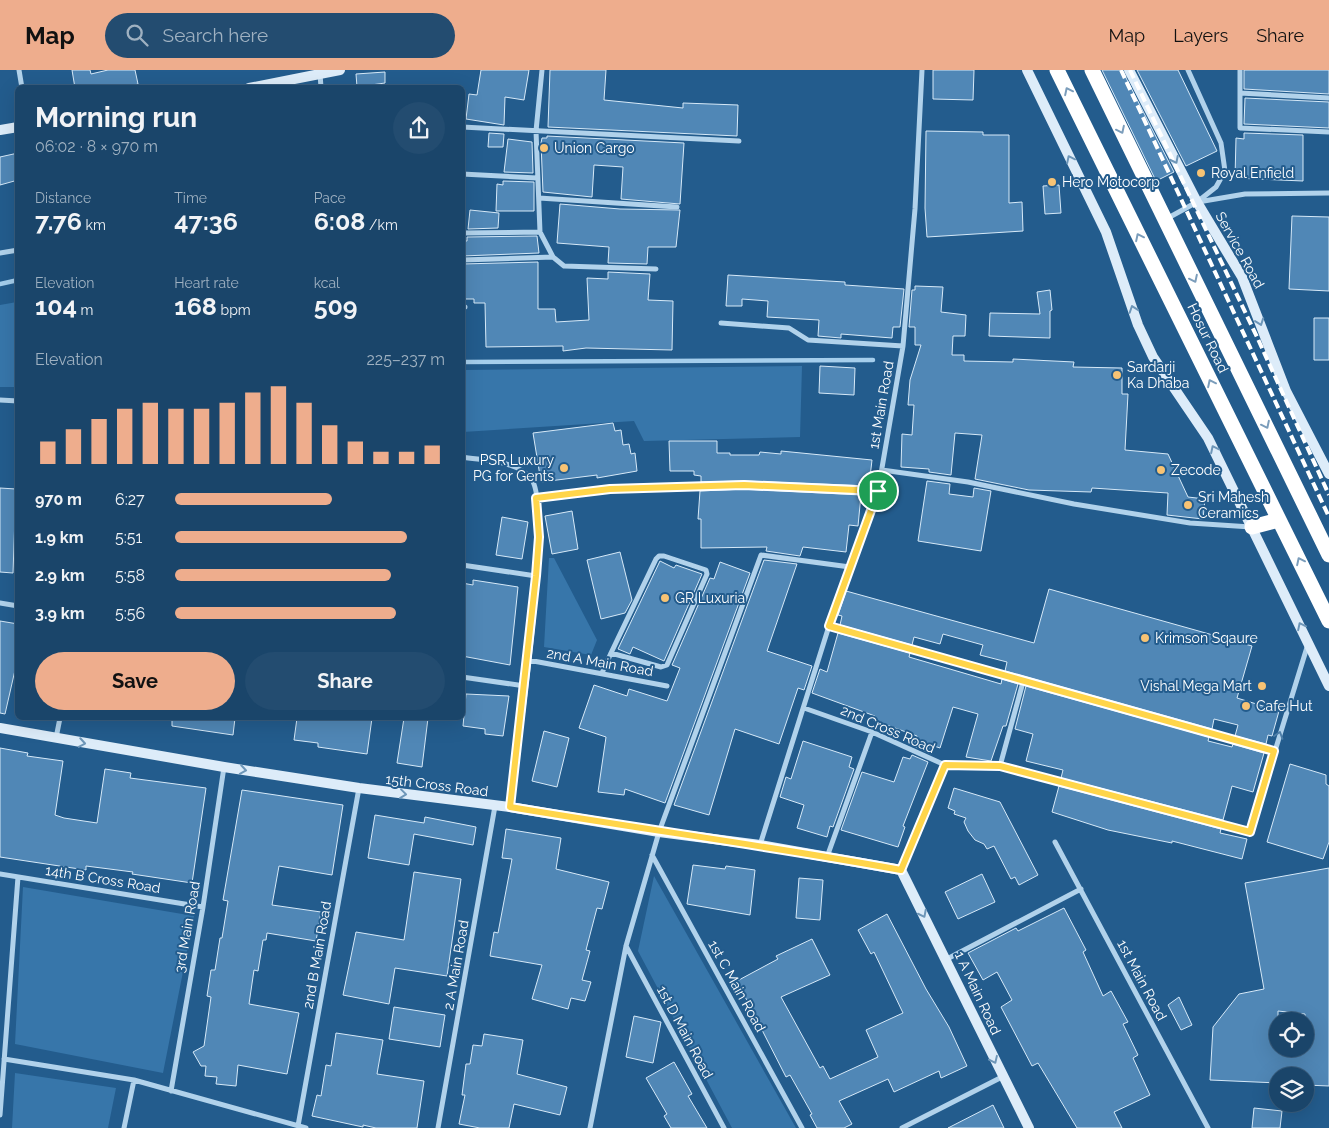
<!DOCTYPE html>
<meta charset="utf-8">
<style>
:root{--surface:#1a456a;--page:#234c70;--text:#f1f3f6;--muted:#9fb1c1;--line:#385d7e;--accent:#eead8d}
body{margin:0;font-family:Raleway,sans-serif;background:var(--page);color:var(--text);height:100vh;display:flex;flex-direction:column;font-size:19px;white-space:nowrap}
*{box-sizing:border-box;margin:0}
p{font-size:16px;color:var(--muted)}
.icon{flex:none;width:28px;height:28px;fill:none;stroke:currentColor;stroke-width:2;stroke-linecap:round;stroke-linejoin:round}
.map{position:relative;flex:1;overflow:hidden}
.side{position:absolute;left:15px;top:15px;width:450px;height:635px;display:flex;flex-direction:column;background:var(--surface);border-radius:8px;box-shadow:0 5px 20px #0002,0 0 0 1px var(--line)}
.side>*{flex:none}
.tools{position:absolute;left:1269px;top:942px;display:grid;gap:10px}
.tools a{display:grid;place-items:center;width:45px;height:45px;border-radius:50%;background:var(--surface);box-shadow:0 5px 20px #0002,0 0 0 1px var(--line);font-size:25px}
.pin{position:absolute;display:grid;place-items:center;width:42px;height:42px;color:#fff;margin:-21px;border:2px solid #fff;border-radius:50%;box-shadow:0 1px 5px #0007}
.round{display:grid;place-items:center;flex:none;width:52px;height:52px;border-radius:26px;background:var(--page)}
.headline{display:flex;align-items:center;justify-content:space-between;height:85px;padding:0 20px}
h1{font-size:28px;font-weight:700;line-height:38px}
.figures{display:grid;grid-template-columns:repeat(3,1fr);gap:8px;height:85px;padding:5px 20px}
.figures div{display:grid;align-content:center}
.figures b{font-size:25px;font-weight:700}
.figures small{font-size:14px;font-weight:400}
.figures p{font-size:14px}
.chart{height:140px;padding:10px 20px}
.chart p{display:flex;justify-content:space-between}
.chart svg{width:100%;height:90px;margin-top:5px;stroke:var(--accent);stroke-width:6}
.primary-button{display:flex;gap:10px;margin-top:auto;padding:10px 20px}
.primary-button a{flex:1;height:58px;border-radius:30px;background:var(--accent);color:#111;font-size:20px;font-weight:700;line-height:58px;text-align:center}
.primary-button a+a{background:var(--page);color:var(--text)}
ul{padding:0 20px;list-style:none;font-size:16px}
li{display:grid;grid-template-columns:80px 60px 1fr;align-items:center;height:38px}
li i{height:12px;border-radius:6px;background:var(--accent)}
header{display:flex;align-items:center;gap:30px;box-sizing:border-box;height:70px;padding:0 25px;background:var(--accent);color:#111}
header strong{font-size:24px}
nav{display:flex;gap:28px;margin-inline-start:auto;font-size:18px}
.search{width:350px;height:45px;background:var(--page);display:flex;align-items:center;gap:12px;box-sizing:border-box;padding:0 18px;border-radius:28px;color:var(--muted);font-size:19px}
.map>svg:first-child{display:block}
.green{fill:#3776aa}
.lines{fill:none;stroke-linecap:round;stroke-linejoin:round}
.stream{stroke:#a5ceec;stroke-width:4.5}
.building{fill:#5087b6;stroke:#d6e9f8;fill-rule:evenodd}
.street{stroke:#b1d2eb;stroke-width:5}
.secondary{stroke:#ddecf9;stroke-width:10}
.highway{stroke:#fff;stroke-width:15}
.rail{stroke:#fff;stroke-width:4;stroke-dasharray:9 4;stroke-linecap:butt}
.oneway{stroke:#7b9dbb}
.oneway2{stroke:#6d96b8}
.oneway3{stroke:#4e7fa9}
.route-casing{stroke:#fff;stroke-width:10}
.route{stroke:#ffd54a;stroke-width:6}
.poi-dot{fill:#f7c374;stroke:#235c8d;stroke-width:2}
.labels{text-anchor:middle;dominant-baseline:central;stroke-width:4;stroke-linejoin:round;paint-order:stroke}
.poi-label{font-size:14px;fill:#fff;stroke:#235c8d;text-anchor:start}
.street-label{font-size:14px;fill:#fff;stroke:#235c8d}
</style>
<header>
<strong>Map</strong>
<div class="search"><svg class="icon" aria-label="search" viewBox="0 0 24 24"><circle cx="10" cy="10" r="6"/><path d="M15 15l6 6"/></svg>Search here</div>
<nav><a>Map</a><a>Layers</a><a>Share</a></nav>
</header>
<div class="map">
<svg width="1329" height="1058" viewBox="0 0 1329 1058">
<rect width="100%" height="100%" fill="#235c8d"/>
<path class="green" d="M17,232V317H0V235Z
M802,296L800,367L644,371L634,351L463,362V300Z
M549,488H554L597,570L591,585L544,577Z
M654,806L796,1058H732L638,881Z
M23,817L194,846L163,1003L15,974Z
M15,1003L116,1018L108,1058H12Z"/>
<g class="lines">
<path class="stream" d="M0,214L18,210
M462,292L873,290"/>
</g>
<path class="building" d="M72,0H90L91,4L108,0H135L138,14L123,18H102L101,15L75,18Z
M481,0H529L524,30L505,27L504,55L466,49L469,24L477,25Z
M550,0H606L604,30L683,38V33L738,35L737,66L548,57Z
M933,0H974L973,30L933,29Z
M1102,0H1122L1174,102L1156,111Z
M1137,0H1178L1217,81L1186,96Z
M1244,0H1329V24L1244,19Z
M385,2V13L357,17L356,4Z
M1245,28L1329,32V58L1244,54Z
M926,61L983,62V65H1009V133L1022,132L1023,161L927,167L925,138Z
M489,63L504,64L503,77H488Z
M1244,63L1303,65V111L1235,108L1236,68L1244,69Z
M547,66L684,73L680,134L621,129L623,97L594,95L592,127L543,122L541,73L542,68H547Z
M508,69L532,72L533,103L504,102Z
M18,83V110L0,115V87Z
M503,111L534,112V141H496L497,114L503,115Z
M1059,115L1061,143L1045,144L1043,116Z
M560,134L620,139L680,140L676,177H648L647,194L608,193L609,177L557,173Z
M470,140L499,143L498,158L468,159Z
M1292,146L1329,147V221L1289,219Z
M537,166L539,183L462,186V171H467V167Z
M538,192V239H555L556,252L589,250L587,208L608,209V202L650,204L648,230L673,231L672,280L586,278L563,281V276L486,277L485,233H474V229H462V194Z
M728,205L845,212V215L904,219L900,257H893L892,268L841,264V268L818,266L819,250L767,247L768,231L742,229V236H726Z
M915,216L943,217L941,242L966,245L965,266H953L952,285H964V291L1013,292V289L1074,292L1073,297L1122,298V324H1128L1125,380L1168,384L1188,427L1205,429L1203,449L1167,445L1168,423L1092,418L1091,422L1029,420L975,409L982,365L955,363L951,405L929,402V399L901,397L902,364L912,365L914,335H908L910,310L921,275H915V257H909L912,220H915Z
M1050,220L1052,240L1050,241V268L989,266L990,243L1040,244L1037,222Z
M1314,248H1329V290H1314Z
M820,296L855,298L854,325L819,323Z
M613,353L615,361L621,360L623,375L629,374L631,384L635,383L637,401L597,408V405L541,412L533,363Z
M669,371H717V383H730V385H759L760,382L781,384V381L872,390L869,416L744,411L701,412V406L694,405V401H670Z
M927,411L950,414L949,424L973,427L974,418L991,421L981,481L918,471Z
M0,418L16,419L13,503L0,502Z
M744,419L861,425L858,456L849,455L846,482L803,477L800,486L766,481L767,477L701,478V449H698L700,421Z
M572,441L578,479L552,484L545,446Z
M502,447L528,452L522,489L496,485Z
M620,482L632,530L625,543L601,549L587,490Z
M764,490L797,494L767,581L812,596L804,620L798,618L779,674L735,659L709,745L674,735Z
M660,491L674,498L676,495L702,504L664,591L633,577L630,584L618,579Z
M720,492L750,503L665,733L625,719L624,725L598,722L606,667L579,658L594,615L627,626L629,619L667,631L680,598L672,595L710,508L714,509Z
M473,510L518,517L510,595L462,586V513L473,515Z
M1049,519L1252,576L1237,628L1279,641L1272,666L1268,665L1266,674L1235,666L1238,655L1214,649L1212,659L1005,601L1007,592L980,585L983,575L943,564L940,574L914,567L912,575L840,555L842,546L838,545L846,521L1034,573Z
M0,551L18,554V587L5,644L0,643Z
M838,563L910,583L909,587L1001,614L1002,609L1018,614L1006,656H1003L991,691L966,687L978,644L953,637L940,678L934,676L931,684L914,676L917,666L873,650L875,646L812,623L820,599L827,602Z
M1026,616L1209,667L1208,671L1232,677L1233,674L1264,683L1253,722L1232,716L1223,750L1061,708L1063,700L1026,691L1033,664L1015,659Z
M466,624L509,626L503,666L485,664V659L463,656Z
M172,648H235L233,665L172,656Z
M297,648H372L367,684L318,677V673L294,670Z
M404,648H428L422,697L397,693Z
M544,661L569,668L557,717L532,711Z
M803,671L852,687L849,697L854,699L833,757L830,756L827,767L797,758L804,735L780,727L786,707L791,709Z
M0,678L28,683L27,686L63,691L55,745L64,748L97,753L105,699L131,703L130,708L206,718L192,813L132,804L133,802L86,796V800L0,787Z
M912,685L928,692L903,756L905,757L898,777L841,760L862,702L894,712L903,687L910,689Z
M1290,694L1326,705V714L1329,716V772L1323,789L1267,772Z
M1059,716L1221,759L1220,763L1247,769L1242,789L1172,771V773L1108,760L1052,742Z
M954,718L1000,732L1038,805L1019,815L1015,807L1011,809L994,776L987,779L984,774L975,770L968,761L964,752L966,748L954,744L955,741L948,738Z
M242,720L343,735L332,805L279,796L272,835L321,842L316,871L267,863L266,870H263L258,901L254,900L249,934L299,943L287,1004L238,995L236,1016L216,1014L217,1007L205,1006L206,996H201L193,982L204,976L211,927L207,926L211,900H215L220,868H222L228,831L223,830Z
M375,745L424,753L425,747L476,757L473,775L414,764L409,795L368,788Z
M506,759L561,768L556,799L609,812L602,839L597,838L586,880L590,881L582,910L591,912L585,931L571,928L568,939L532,929L542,895L490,886L494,862L498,863L512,789L502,788Z
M693,795L725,799L726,796L755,800L750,845L687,834Z
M1329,798V1016L1305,1015V1006H1278V1013L1210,1010L1213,957L1239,924L1264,919L1245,813ZM1278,941L1305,944V979H1278Z
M414,802L461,809L447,906L395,898L389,934L343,925L356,862L404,870Z
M982,804L995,832L958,849L945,822Z
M799,808L823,810L820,850L796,848Z
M1064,838L1086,880L1083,882L1103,926L1111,921L1128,952L1123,954L1138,985L1133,988L1150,1025L1114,1042L1122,1058H1077L1038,993L1032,996L1001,937L1012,930L997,902L983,910L968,883L1016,858L1018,861Z
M887,844L926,919L949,957L967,996L941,1008L939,1001L894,1022L888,1009L839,1031L852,1054L844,1058H817L810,1045L812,1044L790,1005L786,1007L737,911L778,889L776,886L812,869L830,905L781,927L820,998L823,996L830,1009L878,987L866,960L903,943L874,882L871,884L858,860Z
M1179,927L1192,955L1181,960L1168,935Z
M394,937L445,945L440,977L389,969Z
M634,946L661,952L653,993L626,987Z
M336,963L383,970L377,1004L424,1011L417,1058H376L363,1055V1057L312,1046L317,1025L321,1026L326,995L331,996Z
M484,964L523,970L517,1004L567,1017L560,1045L514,1034L509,1058H480L459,1054L465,1025H462L466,994H470L473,975L482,976Z
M674,992L692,1024L688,1026L707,1058H671L664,1046L667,1044L646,1008Z
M993,1035L1004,1058H948Z
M1254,1038L1282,1041L1280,1058H1252Z"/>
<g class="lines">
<path class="street" d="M19,0L22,18
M542,0L536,61L540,162L553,187L564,196L656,199
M320,3L321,18
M1240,23V0
M1329,28L1240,23V58L1329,62
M462,57L739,71
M462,104L537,108
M539,128L677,137
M1198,132L1245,124L1329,123
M1168,148L1197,132L1216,117L1225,101L1221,73L1188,0
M462,163L540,162
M0,183L18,180
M462,190L553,187
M462,237H465
M721,253L789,258L808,270L903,276
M0,330L18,331
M462,387C485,391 518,390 532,410C553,443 517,685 510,737
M882,400L968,412L1074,434L1190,453L1251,457
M536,428L611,419L744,415L878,421
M462,495L536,506
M0,533L18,536
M829,556L1274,681
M528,590L667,616
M602,603L611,583L656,489L659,486H664L706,500L707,504L667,595L661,597L611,583
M462,607L525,616
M804,638L872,662L945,695L1000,696L1250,762L1308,574
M56,668L60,648
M1000,696L1023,612
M1055,772L1208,1058
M760,775L829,556L878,421L903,276L915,139L922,0
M652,785L802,1058
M827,787L872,662
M901,800L945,695
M0,804L203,837
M626,876L724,1058
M947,889L1081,819
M4,989L134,1010L306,1058
M171,1021L203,837L224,697
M0,1045L18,807
M298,1056L359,718
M124,1058L134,1010
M438,1058L495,736
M590,1058L626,876L659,762L761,485L850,497
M902,1058L1002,1007"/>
<path class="secondary" d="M1027,0L1106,162L1138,255L1153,287L1208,368L1329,616
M1129,0L1197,132L1242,207L1286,321L1329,404
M249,18L340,0
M0,60L18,57
M0,658L224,697L359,718L510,737L659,762L760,775L901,800L1029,1058"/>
<path class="highway" d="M1057,0L1329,551
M1092,0L1329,485
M1252,457L1279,450"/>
<path class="rail" d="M1121,0L1329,447
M1130,0L1257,267L1329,425"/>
</g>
<defs><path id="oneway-chevron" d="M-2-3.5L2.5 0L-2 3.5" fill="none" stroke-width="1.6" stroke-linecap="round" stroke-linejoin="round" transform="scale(1.25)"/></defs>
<g class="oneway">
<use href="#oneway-chevron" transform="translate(1068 21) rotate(-116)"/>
<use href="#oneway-chevron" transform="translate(1121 60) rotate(64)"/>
<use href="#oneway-chevron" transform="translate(1139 167) rotate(-116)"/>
<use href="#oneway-chevron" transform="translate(1194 209) rotate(64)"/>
<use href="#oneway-chevron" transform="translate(1211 313) rotate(-116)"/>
<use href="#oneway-chevron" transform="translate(1266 355) rotate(64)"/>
<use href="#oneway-chevron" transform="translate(1300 491) rotate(-116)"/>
</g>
<g class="oneway2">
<use href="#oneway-chevron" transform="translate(1070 89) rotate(-116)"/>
<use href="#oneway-chevron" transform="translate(1175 90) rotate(63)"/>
<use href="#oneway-chevron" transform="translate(1133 239) rotate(-109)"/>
<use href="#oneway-chevron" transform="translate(1260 252) rotate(70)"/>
<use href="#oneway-chevron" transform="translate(1214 379) rotate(-116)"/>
<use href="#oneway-chevron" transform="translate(1301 556) rotate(-116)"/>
<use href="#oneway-chevron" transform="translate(82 673) rotate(10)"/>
<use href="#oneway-chevron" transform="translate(243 700) rotate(9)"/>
<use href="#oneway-chevron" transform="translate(403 724) rotate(7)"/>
<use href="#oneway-chevron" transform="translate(923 844) rotate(63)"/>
<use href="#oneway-chevron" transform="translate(994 990) rotate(65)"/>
</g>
<use class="oneway3" href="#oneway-chevron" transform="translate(1279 665) rotate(-72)"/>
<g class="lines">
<defs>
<path id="route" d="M744,415L878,421L829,556L1274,681L1250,762L1000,696L945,695L901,800C771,776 640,759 510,737L536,506L539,467L536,428L610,419Z"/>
</defs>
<use href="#route" class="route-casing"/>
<use href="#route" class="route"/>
</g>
<g class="poi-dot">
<circle cx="544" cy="78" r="5"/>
<circle cx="1201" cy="103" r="5"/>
<circle cx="1052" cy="112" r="5"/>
<circle cx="1117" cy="305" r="5"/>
<circle cx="564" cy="398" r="5"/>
<circle cx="1161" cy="400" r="5"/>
<circle cx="1188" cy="435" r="5"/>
<circle cx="665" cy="528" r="5"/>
<circle cx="1145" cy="568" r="5"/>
<circle cx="1262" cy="616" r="5"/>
<circle cx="1246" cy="636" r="5"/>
</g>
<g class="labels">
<g class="poi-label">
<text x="554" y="78">Union Cargo</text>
<text x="1211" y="103">Royal Enfield</text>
<text x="1062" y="112">Hero Motocorp</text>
<text x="1127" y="297">Sardarji<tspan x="1127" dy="16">Ka Dhaba</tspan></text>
<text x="554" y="390" text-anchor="end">PSR Luxury<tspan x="554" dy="16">PG for Gents</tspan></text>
<text x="1171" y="400">Zecode</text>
<text x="1198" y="427">Sri Mahesh<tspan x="1198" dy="16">Ceramics</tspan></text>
<text x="675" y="528">GR Luxuria</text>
<text x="1155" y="568">Krimson Sqaure</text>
<text x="1252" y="616" text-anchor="end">Vishal Mega Mart</text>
<text x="1256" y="636">Cafe Hut</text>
</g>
<g class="street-label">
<text transform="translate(1240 180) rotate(61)">Service Road</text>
<text transform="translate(1208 268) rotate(64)">Hosur Road</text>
<text transform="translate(881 335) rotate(-80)">1st Main Road</text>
<text transform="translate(600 592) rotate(10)">2nd A Main Road</text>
<text transform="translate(888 659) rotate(23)">2nd Cross Road</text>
<text transform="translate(437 715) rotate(7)">15th Cross Road</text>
<text transform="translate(103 809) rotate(9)">14th B Cross Road</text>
<text transform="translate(187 857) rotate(-80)">3rd Main Road</text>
<text transform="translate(317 885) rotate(-80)">2nd B Main Road</text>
<text transform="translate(456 895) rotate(-80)">2 A Main Road</text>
<text transform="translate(1142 910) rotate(62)">1st Main Road</text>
<text transform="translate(737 916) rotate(61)">1st C Main Road</text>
<text transform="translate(978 923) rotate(65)">1 A Main Road</text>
<text transform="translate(685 962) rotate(62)">1st D Main Road</text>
</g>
</g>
</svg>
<div class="tools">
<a><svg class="icon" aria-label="locate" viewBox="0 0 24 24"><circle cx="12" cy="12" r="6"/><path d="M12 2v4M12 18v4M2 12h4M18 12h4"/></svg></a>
<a><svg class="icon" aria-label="layers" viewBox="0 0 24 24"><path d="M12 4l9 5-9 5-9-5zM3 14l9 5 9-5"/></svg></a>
</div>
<div class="pin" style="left:878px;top:421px;background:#1e9e55"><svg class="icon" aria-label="arrive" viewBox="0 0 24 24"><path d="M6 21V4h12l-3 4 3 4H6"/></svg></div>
<section class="side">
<div class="headline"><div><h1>Morning run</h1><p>06:02 · 8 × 970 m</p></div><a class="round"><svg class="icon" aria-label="share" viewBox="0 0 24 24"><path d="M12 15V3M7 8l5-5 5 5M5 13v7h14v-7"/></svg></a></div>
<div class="figures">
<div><p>Distance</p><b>7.76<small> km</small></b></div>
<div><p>Time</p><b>47:36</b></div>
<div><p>Pace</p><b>6:08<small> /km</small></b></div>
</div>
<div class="figures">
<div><p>Elevation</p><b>104<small> m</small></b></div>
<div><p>Heart rate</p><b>168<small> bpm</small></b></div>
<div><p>kcal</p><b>509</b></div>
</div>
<div class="chart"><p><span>Elevation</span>225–237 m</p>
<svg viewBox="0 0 160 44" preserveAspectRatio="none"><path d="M5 44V33M15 44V27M25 44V22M35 44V17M45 44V14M55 44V17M65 44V17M75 44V14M85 44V9M95 44V6M105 44V14M115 44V25M125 44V33M135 44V38M145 44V38M155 44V35"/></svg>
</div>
<ul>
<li><b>970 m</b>6:27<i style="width:58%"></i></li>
<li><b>1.9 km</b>5:51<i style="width:86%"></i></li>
<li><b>2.9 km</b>5:58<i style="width:80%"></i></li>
<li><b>3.9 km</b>5:56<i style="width:82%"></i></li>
</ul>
<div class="primary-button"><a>Save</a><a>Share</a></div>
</section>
</div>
